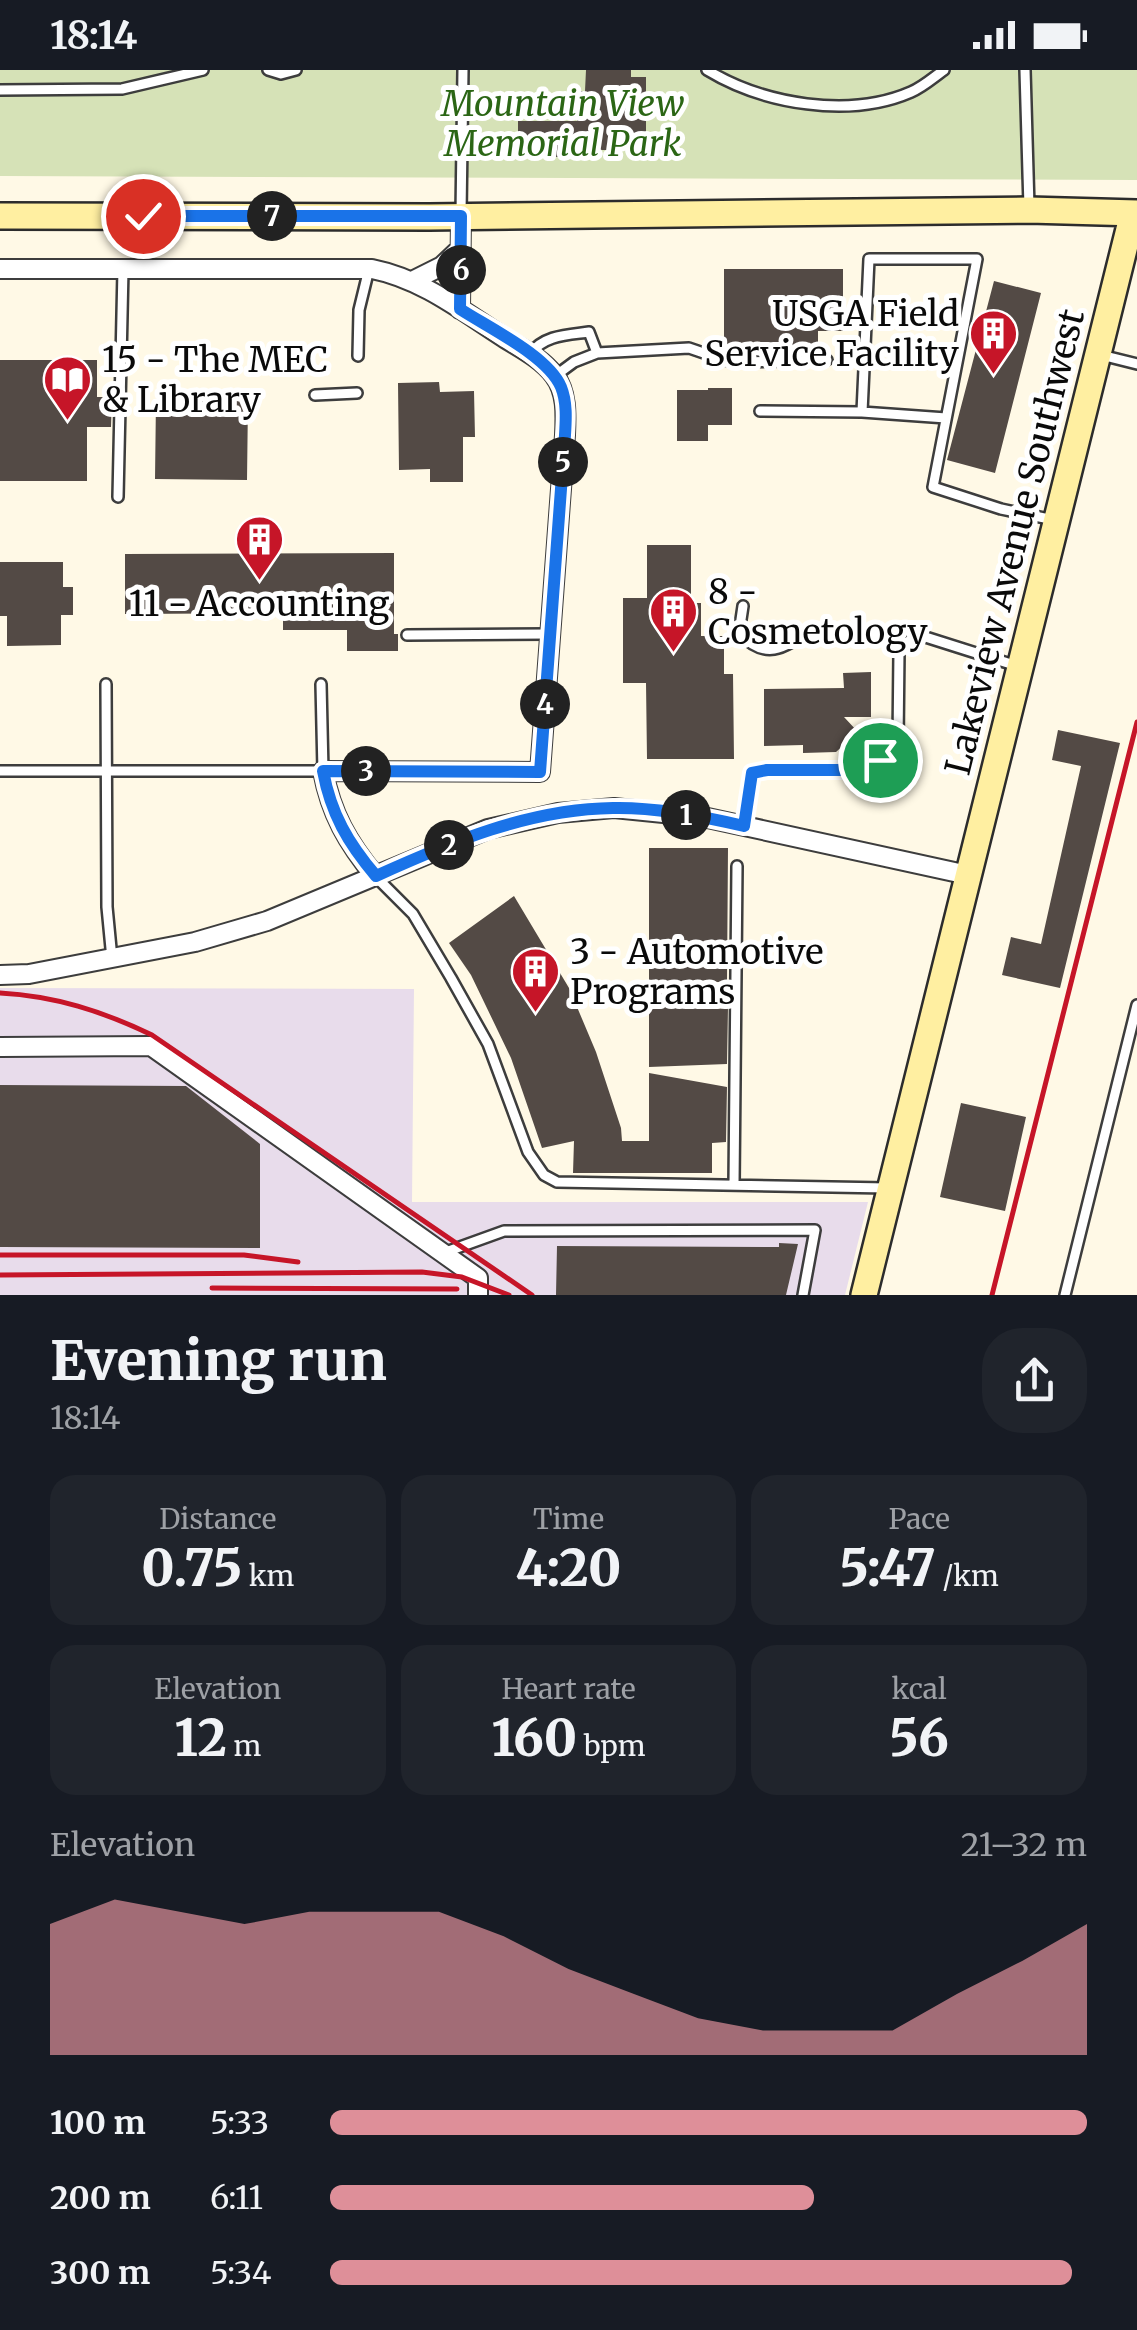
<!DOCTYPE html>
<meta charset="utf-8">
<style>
:root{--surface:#171b24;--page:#20242c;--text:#f1f3f6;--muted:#9ea1a6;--accent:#de8f99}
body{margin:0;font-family:Merriweather,serif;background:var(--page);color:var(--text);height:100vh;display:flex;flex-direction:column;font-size:38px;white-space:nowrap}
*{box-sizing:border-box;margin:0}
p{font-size:32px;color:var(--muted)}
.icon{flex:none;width:55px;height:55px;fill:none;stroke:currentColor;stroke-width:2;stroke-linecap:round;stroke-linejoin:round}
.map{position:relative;height:1225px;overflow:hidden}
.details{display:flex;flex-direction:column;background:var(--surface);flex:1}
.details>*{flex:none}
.pin{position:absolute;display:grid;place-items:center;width:85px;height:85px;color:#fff;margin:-42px;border:5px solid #fff;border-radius:50%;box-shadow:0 2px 10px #0007}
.km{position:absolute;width:50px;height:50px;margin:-25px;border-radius:50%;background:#222;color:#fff;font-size:28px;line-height:50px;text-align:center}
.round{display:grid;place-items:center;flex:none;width:105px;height:105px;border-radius:40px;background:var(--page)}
.head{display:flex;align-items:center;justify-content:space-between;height:170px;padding:0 50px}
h1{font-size:55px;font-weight:800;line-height:75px}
.figures{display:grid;grid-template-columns:repeat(3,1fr);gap:15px;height:170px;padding:10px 50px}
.figures div{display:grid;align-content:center;border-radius:25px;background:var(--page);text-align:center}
.figures b{font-size:50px;font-weight:800}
.figures small{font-size:28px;font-weight:400}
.figures p{font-size:28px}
.chart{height:280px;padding:20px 50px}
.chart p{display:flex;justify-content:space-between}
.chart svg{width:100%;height:180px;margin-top:10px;fill:var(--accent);opacity:.7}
ul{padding:0 50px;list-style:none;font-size:32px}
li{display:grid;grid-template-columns:160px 120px 1fr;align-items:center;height:75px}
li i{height:25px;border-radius:12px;background:var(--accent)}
.status{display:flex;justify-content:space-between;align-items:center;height:70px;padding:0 50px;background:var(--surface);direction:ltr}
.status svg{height:28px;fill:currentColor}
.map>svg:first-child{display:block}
.industrial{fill:#e8dceb}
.cemetery{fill:#d6e2b7}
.building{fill:#534a45}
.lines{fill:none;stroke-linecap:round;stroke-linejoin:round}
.lane-casing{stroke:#3d3d3d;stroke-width:14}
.street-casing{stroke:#3d3d3d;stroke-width:22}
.secondary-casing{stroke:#2c2c2c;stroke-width:30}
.lane{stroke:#fff;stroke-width:9}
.street{stroke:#fff;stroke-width:18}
.secondary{stroke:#ffefa1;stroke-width:25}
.rail{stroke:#c61528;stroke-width:5}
.route-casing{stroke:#fff;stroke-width:20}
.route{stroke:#1a73e8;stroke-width:12}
.labels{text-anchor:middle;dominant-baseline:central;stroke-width:10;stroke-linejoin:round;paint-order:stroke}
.park-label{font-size:35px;font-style:italic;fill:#2b6615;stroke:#fff}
.poi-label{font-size:35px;fill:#0a0a0a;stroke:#fff;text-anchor:start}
.street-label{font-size:35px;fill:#0a0a0a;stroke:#fff}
</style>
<div class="status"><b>18:14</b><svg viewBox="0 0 49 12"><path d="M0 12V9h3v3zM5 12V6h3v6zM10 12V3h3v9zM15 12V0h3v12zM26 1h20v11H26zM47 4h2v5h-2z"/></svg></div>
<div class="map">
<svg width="1137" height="1225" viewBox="0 0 1137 1225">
<rect width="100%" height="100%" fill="#fff9e6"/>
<path class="industrial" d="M0,918L414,919L412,1132H868L845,1225H0Z"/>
<path class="cemetery" d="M0,0H1137V110L0,106Z"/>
<path class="building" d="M586,0H631V7H646V80H578V87H518V51H577V21H585Z
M724,199H843V261H818V277H724Z
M994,211L1041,223L995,403L947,390Z
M0,290H97V327H112L111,357H87V411H0Z
M439,312L440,322L474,321L475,367H463V412H430V399L399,400L398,313Z
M708,318H732V355H708V371H677V320H708Z
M156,329L248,330L247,410L155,409Z
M647,475H691V533H701V566H724V604H733L734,689H647L646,613H623V528H647Z
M394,483V564H398V581H347V560H283V543L125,544V484Z
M0,492H63V517H73V545H61V575L7,576V546H0Z
M871,602V647H844L858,662L836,682L803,683V675L764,676V619L844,618L843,603Z
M1058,660L1120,673L1060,918L1002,905L1011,867L1041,874L1081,696L1052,690Z
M649,778H728L727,912H714L713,939L728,938L727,994L649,997Z
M514,826L569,918L596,982L621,1058L622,1071H649V1003L727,1017L726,1072L712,1073V1103H573L574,1071L542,1078L511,988L471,905L449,873Z
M0,1015L186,1016L260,1074V1178L0,1177Z
M961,1033L1026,1047L1005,1141L940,1127Z
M779,1173L798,1174L786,1225H556L557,1176L779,1177Z"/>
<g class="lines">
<defs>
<path id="lane" d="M268,0L281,4L296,0
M707,0C763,34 849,49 911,22C923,17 934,7 944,0
M1025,0L1029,137
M0,20L122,19L203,0
M461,144L463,0
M530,284C544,265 567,265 589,262L597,283
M1101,285L1137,294
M358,286L359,240L369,199
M555,306L574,292L597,283L689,278L724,290L741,292L827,290
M315,325L357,323
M760,341L862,342L869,189H977L933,417L1001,439L1054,450
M862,342L946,348
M118,427L123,199
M743,536L739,563C767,592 784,578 813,558
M407,565L548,564
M106,614L107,837L112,889
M0,701H323L321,614
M744,755L752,703C792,694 844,713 881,690C887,686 893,677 898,672L899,581L916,564L1017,596
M376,807L413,844L451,908L488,974L528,1082L544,1105L557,1112L887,1118
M734,1115L737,796
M443,1183L504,1161L815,1160L803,1225
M1065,1225L1137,935"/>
<path id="street" d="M0,199H372C422,209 461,240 503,267C520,278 541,288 554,305C567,322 566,344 565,365L540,702L323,701C331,744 348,773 375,806
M412,211L442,196L461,178
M460,239L461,146
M0,905L29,904L195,872L267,851L488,759L558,743L614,738L703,747L968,805
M0,977L151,976L478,1208V1225"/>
<path id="secondary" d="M0,146L429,147L1029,140L1137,143
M864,1225L1133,143"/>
</defs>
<use href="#lane" class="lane-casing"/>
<use href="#street" class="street-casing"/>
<use href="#secondary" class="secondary-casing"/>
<use href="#lane" class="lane"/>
<use href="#street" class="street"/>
<use href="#secondary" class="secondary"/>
<path class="rail" d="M0,923C55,926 102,941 152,965L532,1225
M0,1185H244L298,1192
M0,1205L422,1202L462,1207L509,1225
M212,1218L457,1219
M992,1225L1137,652"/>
</g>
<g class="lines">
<defs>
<path id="route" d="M143,146H461L460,239C489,258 548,286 561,317C567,332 566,349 565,365L540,702L323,701C331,744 348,773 376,806C451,772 529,739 613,738C656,737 702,746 744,756L752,703L767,700H850L880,690"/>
</defs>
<use href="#route" class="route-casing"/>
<use href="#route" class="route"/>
</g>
<defs>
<symbol id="building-pin" viewBox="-11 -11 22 30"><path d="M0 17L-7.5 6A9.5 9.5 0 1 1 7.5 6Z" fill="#c61528" stroke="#fff"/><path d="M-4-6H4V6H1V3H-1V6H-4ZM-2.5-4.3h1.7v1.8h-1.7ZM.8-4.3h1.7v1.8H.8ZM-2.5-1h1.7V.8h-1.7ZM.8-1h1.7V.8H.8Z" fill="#fff"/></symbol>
<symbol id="library-pin" viewBox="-11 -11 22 30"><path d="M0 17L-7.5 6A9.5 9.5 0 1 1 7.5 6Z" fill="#c61528" stroke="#fff"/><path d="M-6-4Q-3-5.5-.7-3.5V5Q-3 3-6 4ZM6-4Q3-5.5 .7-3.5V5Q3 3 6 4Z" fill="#fff"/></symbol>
</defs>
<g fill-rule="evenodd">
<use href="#building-pin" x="966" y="236" width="55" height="75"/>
<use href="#library-pin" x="40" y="282" width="55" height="75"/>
<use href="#building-pin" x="232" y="442" width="55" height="75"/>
<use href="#building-pin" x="646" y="514" width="55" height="75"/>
<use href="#building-pin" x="508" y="874" width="55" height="75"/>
</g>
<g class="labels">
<g class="park-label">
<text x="563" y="34">Mountain View<tspan x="563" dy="40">Memorial Park</tspan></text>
</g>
<g class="poi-label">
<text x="959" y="244" text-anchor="end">USGA Field<tspan x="959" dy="40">Service Facility</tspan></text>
<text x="102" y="290">15 - The MEC<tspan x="102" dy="40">&amp; Library</tspan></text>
<text x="708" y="522">8 -<tspan x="708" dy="40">Cosmetology</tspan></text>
<text x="259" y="534" text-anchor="middle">11 - Accounting</text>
<text x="570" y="882">3 - Automotive<tspan x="570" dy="40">Programs</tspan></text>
</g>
<g class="street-label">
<text transform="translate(1015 472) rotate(-76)">Lakeview Avenue Southwest</text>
</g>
</g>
</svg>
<div class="pin" style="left:880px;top:690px;background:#1e9e55"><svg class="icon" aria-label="arrive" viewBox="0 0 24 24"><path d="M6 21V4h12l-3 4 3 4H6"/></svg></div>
<div class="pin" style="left:143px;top:146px;background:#d93025"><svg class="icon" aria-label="check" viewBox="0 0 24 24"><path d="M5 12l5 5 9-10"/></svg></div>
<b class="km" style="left:686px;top:745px">1</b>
<b class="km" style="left:449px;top:775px">2</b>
<b class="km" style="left:366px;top:701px">3</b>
<b class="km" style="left:545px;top:634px">4</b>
<b class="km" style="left:563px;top:392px">5</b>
<b class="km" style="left:461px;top:200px">6</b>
<b class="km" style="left:272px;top:146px">7</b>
</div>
<section class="details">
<div class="head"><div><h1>Evening run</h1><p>18:14</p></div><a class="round"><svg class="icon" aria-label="share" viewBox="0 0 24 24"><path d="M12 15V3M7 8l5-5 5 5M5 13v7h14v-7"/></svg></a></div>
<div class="figures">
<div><p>Distance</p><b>0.75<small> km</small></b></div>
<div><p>Time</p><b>4:20</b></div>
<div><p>Pace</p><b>5:47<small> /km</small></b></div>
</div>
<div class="figures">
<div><p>Elevation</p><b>12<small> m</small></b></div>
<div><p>Heart rate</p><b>160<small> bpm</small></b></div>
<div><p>kcal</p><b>56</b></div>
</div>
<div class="chart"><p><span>Elevation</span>21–32 m</p>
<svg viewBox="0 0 160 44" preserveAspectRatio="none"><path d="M0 44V12L10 6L20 9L30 12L40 9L50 9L60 9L70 15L80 23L90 29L100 35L110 38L120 38L130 38L140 29L150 21L160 12V44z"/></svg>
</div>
<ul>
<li><b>100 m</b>5:33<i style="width:100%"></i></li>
<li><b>200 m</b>6:11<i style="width:64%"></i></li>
<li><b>300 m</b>5:34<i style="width:98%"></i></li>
</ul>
</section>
